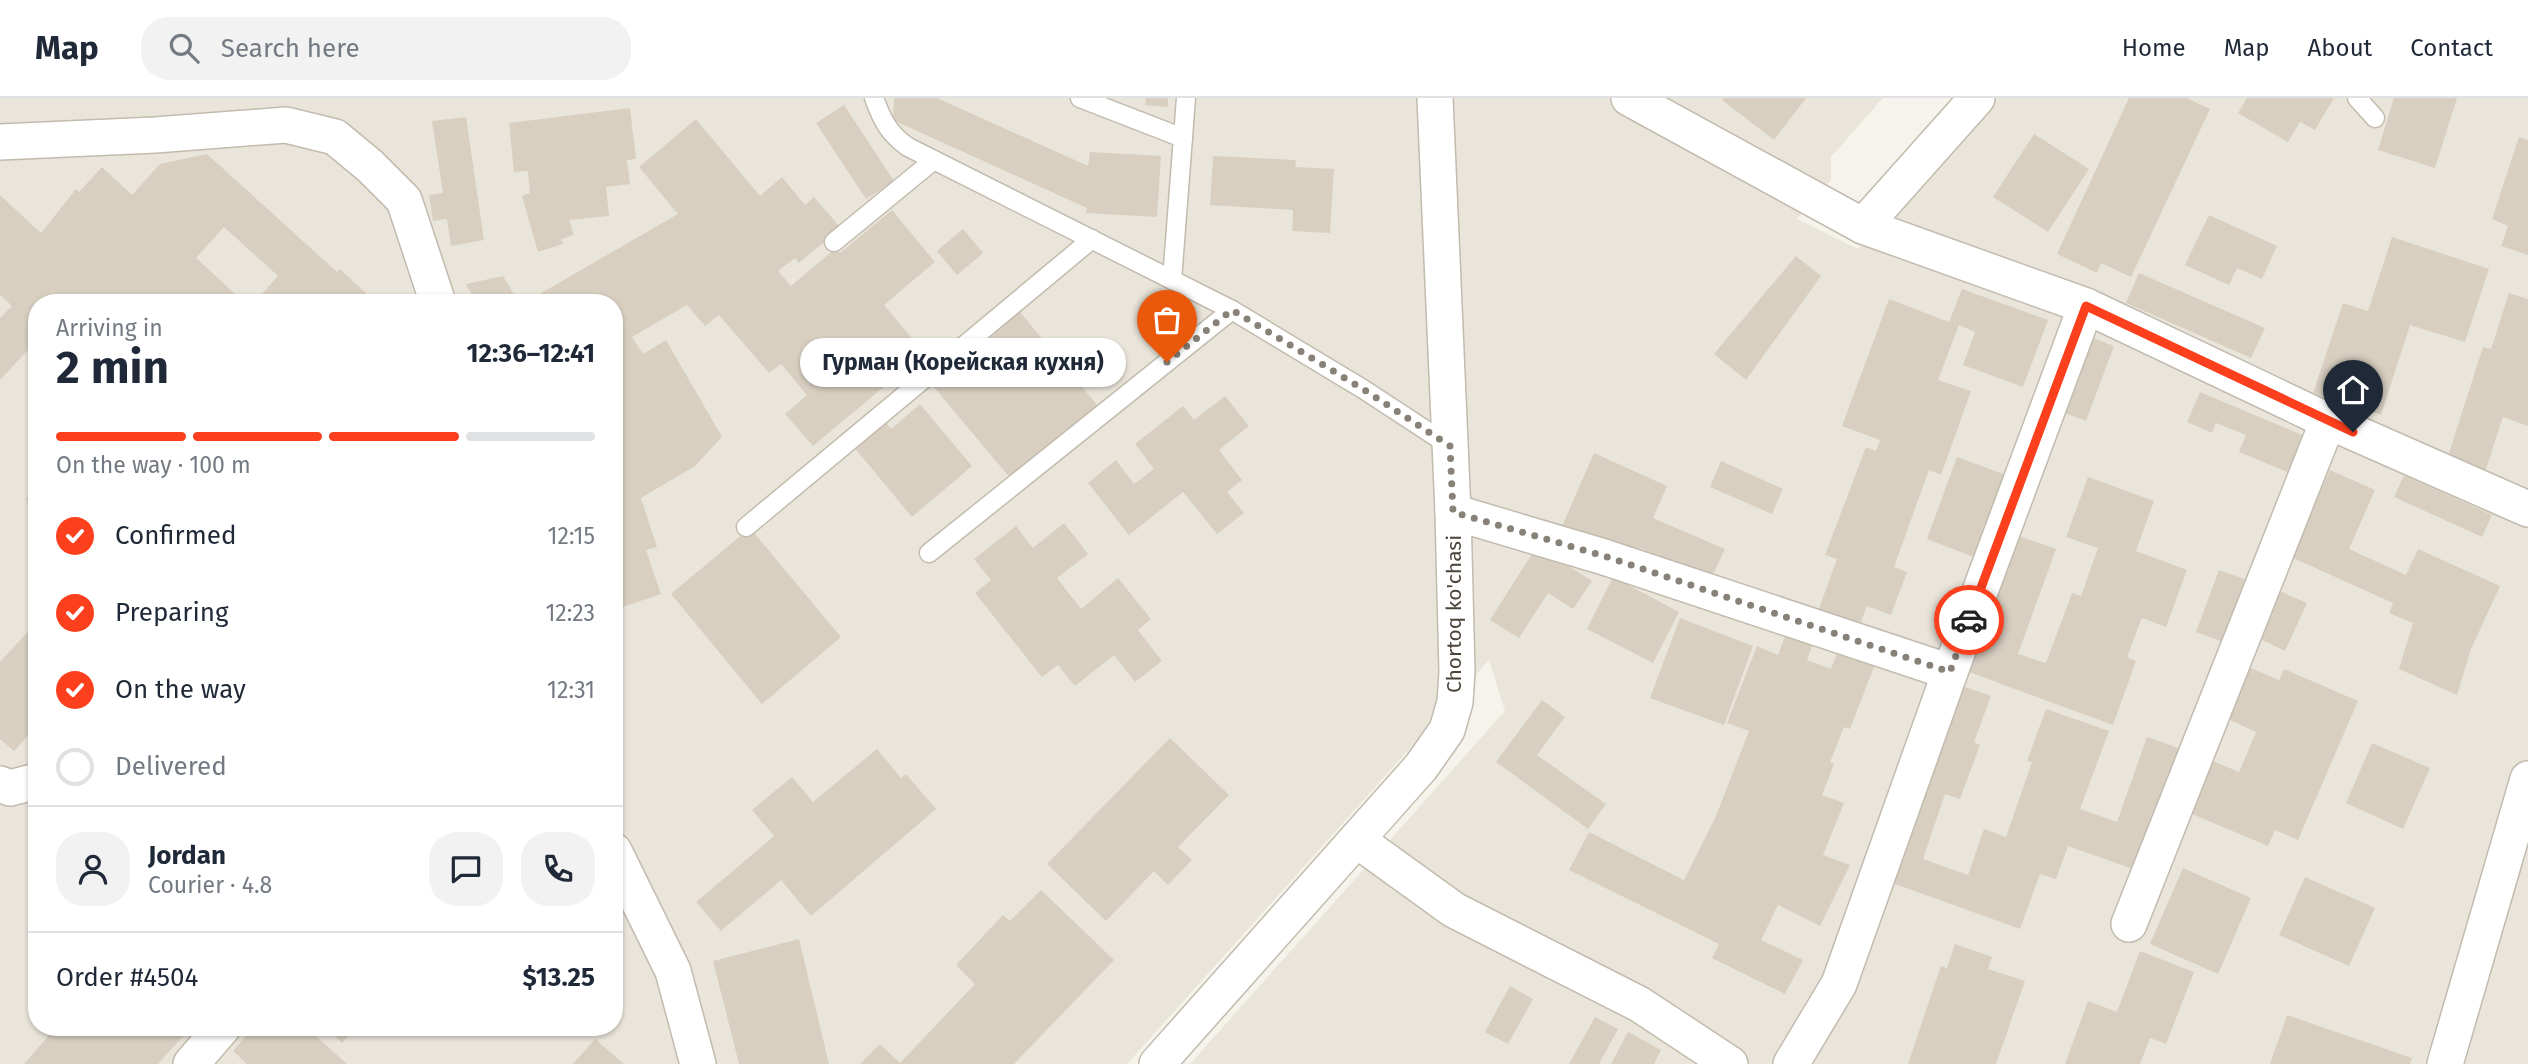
<!DOCTYPE html>
<html lang="en">
<head>
<meta charset="utf-8">
<style>
  :root { --surface:#fff; --page:#f2f2f3; --text:#1f2937; --muted:#747a83; --line:#e0e1e3; --accent:#fc3f1d }
  body { margin:0; font-family:"Fira Sans",sans-serif; background:var(--page); color:var(--text); height:100vh; display:flex; flex-direction:column; font-size:26px; white-space:nowrap }
  * { box-sizing:border-box; margin:0 }
  p { font-size:23px; color:var(--muted) }
  .icon { flex:none; width:38px; height:38px; fill:none; stroke:currentColor; stroke-width:2; stroke-linecap:round; stroke-linejoin:round }
  .map { position:relative; flex:1; overflow:hidden }
  .side { position:absolute; left:28px; top:196px; width:595px; height:742px; display:flex; flex-direction:column; background:var(--surface); border-radius:28px; box-shadow:0 2px 5px #0004 }
  .side>* { flex:none }
  .pin { position:absolute; display:grid; place-items:center; width:60px; height:60px; color:#fff; margin:-72px -30px; border-radius:50% 50% 50% 0; rotate:-45deg; box-shadow:0 0 7px #0007 }
  .pin .icon { rotate:45deg }
  .courier { position:absolute; display:grid; place-items:center; width:70px; height:70px; margin:-35px; border:5px solid #fc3f1d; border-radius:50%; background:#fff; color:#222; box-shadow:0 2px 9px #0007 }
  .bubble { position:absolute; height:49px; border-radius:24px; background:var(--surface); box-shadow:0 2px 5px #0004; font-size:23px; font-weight:700; line-height:49px; text-align:center }
  .summary em { font-style:normal; font-weight:700 }
  .summary div { display:flex; flex-direction:column-reverse }
  .summary { display:flex; align-items:center; justify-content:space-between; height:119px; padding:0 28px }
  h1 { font-size:46px; font-weight:700; line-height:52px }
  .bar { display:grid; grid-template-columns:repeat(4,1fr); gap:10px 7px; align-content:center; height:84px; padding:0 28px }
  .bar i { height:9px; border-radius:5px; background:var(--line) }
  .bar .current { background:var(--accent) }
  .bar p { grid-column:span 4 }
  .line { display:flex; align-items:center; gap:18px; padding:0 28px; border-top:2px solid var(--line) }
  .line div { flex:1 }
  .round { display:grid; place-items:center; flex:none; width:74px; height:74px; border-radius:28px; background:var(--page) }
  ol { padding:0 28px; list-style:none }
  li { display:flex; align-items:center; gap:21px; height:77px }
  li p { margin-inline-start:auto }
  li .icon { padding:7px; border-radius:50%; background:var(--accent); color:#fff; stroke-width:4 }
  li:last-child { color:var(--muted) }
  li i { width:38px; height:38px; border:4px solid var(--line); border-radius:50% }
  header { display:flex; align-items:center; gap:42px; box-sizing:border-box; height:98px; padding:0 35px; background:var(--surface); border-bottom:2px solid var(--line) }
  header strong { font-size:33px }
  nav { display:flex; gap:38px; margin-inline-start:auto; font-size:24px }
  .search { width:490px; height:63px; background:var(--page); display:flex; align-items:center; gap:18px; box-sizing:border-box; padding:0 24px; border-radius:28px; color:var(--muted); font-size:26px }
  .map>svg:first-child { display:block }
  .residential { fill:#eae5da; fill-rule:evenodd }
  .building { fill:#d8cfc1 }
  .lines { fill:none; stroke-linecap:round; stroke-linejoin:round }
  .service-casing { stroke:#c2bbae; stroke-width:21 }
  .minor-casing { stroke:#c2bbae; stroke-width:38 }
  .service { stroke:#fff; stroke-width:18 }
  .minor { stroke:#fff; stroke-width:35 }
  .done { stroke:#878178; stroke-width:7; stroke-dasharray:0 12.6 }
  .route { stroke:#fc3f1d; stroke-width:9 }
  .labels { text-anchor:middle; stroke-width:5; stroke-linejoin:round; paint-order:stroke }
  .street-label { font-size:21px; fill:#4b4439; stroke:#fff }
</style>
</head>
<body>
<header>
<strong>Map</strong>
<div class="search"><svg class="icon" aria-label="search" viewBox="0 0 24 24"><circle cx="10" cy="10" r="6"/><path d="M15 15l6 6"/></svg>Search here</div>
<nav><a>Home</a><a>Map</a><a>About</a><a>Contact</a></nav>
</header>
<div class="map">
<svg width="2528" height="966" viewBox="0 0 2528 966">
  <rect width="100%" height="100%" fill="#f6f3ec"/>
  <path class="residential" d="M 0,0 L 1883,0 L 1831,59 L 1831,82 L 1797,121 L 1858,151 L 1993,0 L 2528,0 L 2528,966 L 1190,966 L 1505,613 L 1489,562 L 1127,966 L 0,966 ZM 37,205 L 614,205 L 614,929 L 37,929 Z"/>
  <g class="building">
    <polygon points="894,0 937,0 1088,68 1090,54 1161,58 1157,119 1086,115 1087,110 893,22"/>
    <polygon points="1146,0 1168,0 1168,9 1145,7"/>
    <polygon points="1724,0 1806,0 1774,42 1722,2"/>
    <polygon points="2129,0 2187,0 2210,11 2131,179 2101,165 2097,175 2057,156"/>
    <polygon points="2247,0 2334,0 2315,32 2300,24 2288,44 2238,15"/>
    <polygon points="2394,0 2457,0 2435,70 2378,52"/>
    <polygon points="844,7 894,83 866,101 816,25"/>
    <polygon points="630,10 636,61 627,62 630,86 606,89 609,118 569,122 574,137 561,141 563,146 538,154 522,98 530,95 528,73 514,74 509,25"/>
    <polygon points="466,19 484,142 451,148 447,121 433,123 429,97 443,95 432,23"/>
    <polygon points="696,21 760,98 782,79 805,107 814,99 841,130 799,165 795,160 778,173 791,188 836,150 840,155 892,112 935,164 884,207 928,259 895,287 891,283 813,348 785,316 807,297 781,266 769,275 719,217 705,228 687,207 632,239 643,256 666,242 722,339 695,368 641,400 657,449 646,452 661,496 614,512 614,205 524,205 678,116 639,69"/>
    <polygon points="2034,36 2089,71 2048,134 1993,99"/>
    <polygon points="2519,39 2528,42 2528,157 2501,148 2508,128 2492,121"/>
    <polygon points="207,56 337,174 340,171 369,198 363,205 254,205 278,178 224,129 196,160 245,205 37,205 37,242 0,282 0,220 12,208 0,197 0,97 41,135 76,91 79,94 102,69 132,97 160,66"/>
    <polygon points="1213,58 1296,62 1295,69 1334,71 1330,135 1292,133 1293,112 1210,107"/>
    <polygon points="2209,117 2277,148 2262,181 2237,170 2229,187 2185,167"/>
    <polygon points="963,131 983,155 957,177 937,153"/>
    <polygon points="2392,139 2489,171 2465,244 2410,227 2381,317 2313,295 2343,205 2368,213"/>
    <polygon points="1796,158 1821,178 1746,282 1714,256"/>
    <polygon points="2139,175 2265,230 2251,260 2126,205"/>
    <polygon points="503,178 519,205 476,205 466,186"/>
    <polygon points="1962,191 2048,222 2023,289 1963,267 1975,234 1959,227 1938,282 1971,293 1941,377 1929,372 1894,469 1907,474 1891,517 1867,508 1858,531 1817,516 1837,461 1825,457 1866,349 1876,353 1880,342 1842,328 1889,201 1949,224"/>
    <polygon points="2509,195 2528,201 2528,328 2503,319 2485,374 2447,361 2483,249 2491,251"/>
    <polygon points="1020,214 1098,308 1011,381 933,288"/>
    <polygon points="2086,237 2114,248 2086,323 2057,312"/>
    <polygon points="2200,294 2307,339 2292,376 2239,354 2246,337 2216,325 2212,335 2187,324"/>
    <polygon points="1225,298 1249,328 1219,352 1242,382 1227,394 1244,415 1217,436 1183,394 1129,437 1088,385 1116,362 1134,386 1154,371 1135,346 1183,308 1194,322"/>
    <polygon points="920,306 972,368 912,419 853,348 884,322 891,331"/>
    <polygon points="1594,355 1667,388 1653,420 1725,451 1711,481 1640,450 1635,460 1562,428"/>
    <polygon points="1957,359 2006,377 1976,460 1927,441"/>
    <polygon points="1721,363 1783,391 1772,416 1710,389"/>
    <polygon points="2330,372 2375,392 2349,451 2406,477 2418,451 2500,488 2471,551 2457,597 2399,571 2413,525 2389,515 2393,505 2291,459"/>
    <polygon points="2404,377 2492,417 2482,439 2394,399"/>
    <polygon points="2088,379 2154,403 2136,453 2187,472 2166,529 2142,520 2127,559 2136,563 2113,627 1969,574 2019,438 2056,451 2018,556 2046,565 2072,495 2081,498 2098,450 2066,439"/>
    <polygon points="37,389 37,411 26,401"/>
    <polygon points="1064,425 1088,456 1057,480 1081,511 1118,480 1151,521 1138,532 1162,563 1135,584 1114,557 1075,588 1058,567 1042,579 975,495 991,482 974,461 1016,428 1033,450"/>
    <polygon points="750,430 841,539 762,606 671,496"/>
    <polygon points="1537,448 1592,483 1573,511 1548,495 1519,540 1490,522"/>
    <polygon points="2219,472 2247,482 2229,546 2196,534"/>
    <polygon points="1613,479 1679,514 1653,565 1587,531"/>
    <polygon points="2277,492 2307,505 2285,553 2260,541 2272,516 2267,514"/>
    <polygon points="1680,520 1753,548 1724,627 1650,600"/>
    <polygon points="37,524 37,628 14,653 0,641 0,564"/>
    <polygon points="1787,533 1814,543 1807,562 1831,571 1840,547 1877,561 1850,631 1844,629 1830,664 1834,666 1822,697 1844,705 1823,757 1850,767 1820,828 1778,807 1761,842 1803,862 1785,896 1712,860 1719,846 1569,772 1589,734 1684,782 1716,718 1749,633 1727,625 1757,548 1778,557"/>
    <polygon points="2241,566 2279,582 2284,571 2358,603 2298,742 2275,732 2268,748 2185,713 2204,659 2239,674 2256,634 2219,617"/>
    <polygon points="1956,586 1991,598 1974,644 1980,647 1960,701 1945,696 1923,761 1968,777 1984,731 2006,739 2032,664 2027,663 2046,611 2109,633 2080,711 2117,724 2147,639 2187,653 2144,775 2068,748 2056,781 2040,776 2020,831 1884,782"/>
    <polygon points="1542,602 1565,619 1537,657 1606,706 1588,731 1496,664"/>
    <polygon points="1170,640 1229,697 1178,749 1192,762 1168,787 1154,773 1106,823 1047,766"/>
    <polygon points="2372,645 2430,670 2403,731 2346,705"/>
    <polygon points="877,651 901,680 906,676 936,711 811,818 781,782 721,833 696,804 774,738 752,712 792,679 813,704"/>
    <polygon points="2183,770 2251,800 2218,876 2150,846"/>
    <polygon points="2305,779 2375,810 2349,868 2279,837"/>
    <polygon points="1041,792 1114,862 1014,966 860,966 880,946 900,965 975,886 956,867 1003,817 1010,823"/>
    <polygon points="799,841 829,966 739,966 713,863"/>
    <polygon points="1955,846 1992,859 1988,871 2025,883 1996,966 1908,966 1941,868 1947,870"/>
    <polygon points="2140,853 2194,874 2166,946 2150,940 2140,966 2065,966 2088,903 2117,914"/>
    <polygon points="1510,888 1533,901 1508,946 1485,934"/>
    <polygon points="2287,917 2412,960 2410,966 2270,966"/>
    <polygon points="1595,919 1618,931 1599,966 1569,966"/>
    <polygon points="56,929 191,929 158,966 24,966"/>
    <polygon points="254,929 306,929 347,966 247,966 233,953"/>
    <polygon points="325,929 356,929 342,945"/>
    <polygon points="1628,934 1661,952 1654,966 1611,966"/>
    <polygon points="595,941 624,966 573,966"/>
  </g>
  <g class="lines">
    <defs>
      <g id="service">
        <path d="M 874,0 C 882,22 889,36 908,49 L 1232,212 L 1363,291 L 1450,348"/>
        <polyline points="1080,0 1183,40"/>
        <polyline points="2357,0 2375,20"/>
        <polyline points="834,144 934,62"/>
        <polyline points="1172,182 1186,0"/>
        <polyline points="746,429 1092,141"/>
        <polyline points="929,455 1232,212"/>
      </g>
      <g id="minor">
        <polyline points="1629,0 1863,128 2086,208 2328,323 2528,411"/>
        <polyline points="0,44 155,37 286,27 335,39 370,68 404,102 438,205"/>
        <polyline points="1863,128 1977,0"/>
        <polyline points="1453,414 1604,459 1950,574"/>
        <polyline points="0,686 10,690 37,683"/>
        <polyline points="1357,742 1454,812 1639,906 1730,966"/>
        <polyline points="614,753 673,873 698,966"/>
        <polyline points="2129,826 2328,323"/>
        <polyline points="191,966 223,929"/>
        <polyline points="1157,966 1421,669 1447,632 1455,604 1457,574 1453,414 1435,0"/>
        <polyline points="1791,966 1839,886 1950,574 2086,208"/>
        <polyline points="2445,966 2528,681"/>
      </g>
    </defs>
    <use href="#service" class="service-casing"/>
    <use href="#minor" class="minor-casing"/>
    <use href="#service" class="service"/>
    <use href="#minor" class="minor"/>
  </g>
  <g class="lines">
    <polyline class="done" points="1167,264 1232,212 1363,291 1450,348 1453,414 1604,458 1950,574 1969,522"/>
    <polyline class="route" points="1969,522 2086,208 2353,334"/>
  </g>
  <g class="labels">
    <g class="street-label">
      <text transform="translate(1454 516) rotate(-90)" y="7">Chortoq ko'chasi</text>
    </g>
  </g>
</svg>
<div class="pin" style="left:1167px;top:264px;background:#ea580c"><svg class="icon" aria-label="bag" viewBox="0 0 24 24"><path d="M5 8h14l-1 12H6zM9 8a3 3 0 0 1 6 0"/></svg></div>
<div class="pin" style="left:2353px;top:334px;background:#1f2937"><svg class="icon" aria-label="home" viewBox="0 0 24 24"><path d="M3 11l9-7 9 7M6 9v11h12V9"/></svg></div>
<div class="courier" style="left:1969px;top:522px"><svg class="icon" aria-label="car" viewBox="0 0 24 24"><path d="M5 17H2v-5l4-1 3-4h7l3 4 3 1v5h-3M9 17h6M6 11h13"/><circle cx="7" cy="17" r="2"/><circle cx="17" cy="17" r="2"/></svg></div>
<div class="bubble" style="left:800px;top:240px;width:326px">Гурман (Корейская кухня)</div>
<section class="side">
<div class="summary"><div><h1>2 min</h1><p>Arriving in</p></div><em>12:36–12:41</em></div>
<div class="bar"><i class="current"></i><i class="current"></i><i class="current"></i><i></i><p>On the way · 100 m</p></div>
<ol>
<li><svg class="icon" aria-label="check" viewBox="0 0 24 24"><path d="M5 12l5 5 9-10"/></svg>Confirmed<p>12:15</p></li>
<li><svg class="icon" aria-label="check" viewBox="0 0 24 24"><path d="M5 12l5 5 9-10"/></svg>Preparing<p>12:23</p></li>
<li><svg class="icon" aria-label="check" viewBox="0 0 24 24"><path d="M5 12l5 5 9-10"/></svg>On the way<p>12:31</p></li>
<li><i></i>Delivered</li>
</ol>
<div class="line" style="height:126px"><a class="round"><svg class="icon" aria-label="person" viewBox="0 0 24 24"><circle cx="12" cy="8" r="4"/><path d="M4 21q1-7 8-7t8 7"/></svg></a><div><b>Jordan</b><p>Courier · 4.8</p></div><a class="round"><svg class="icon" aria-label="chat" viewBox="0 0 24 24"><path d="M4 5h16v11H9l-5 4z"/></svg></a><a class="round"><svg class="icon" aria-label="phone" viewBox="0 0 24 24"><path d="M5 4h4l2 5-3 2q2 4 5 5l2-3 5 2v4C11 20 4 13 5 4z"/></svg></a></div>
<div class="line" style="height:91px"><div>Order #4504</div><b>$13.25</b></div>
</section>
</div>
</body>
</html>
